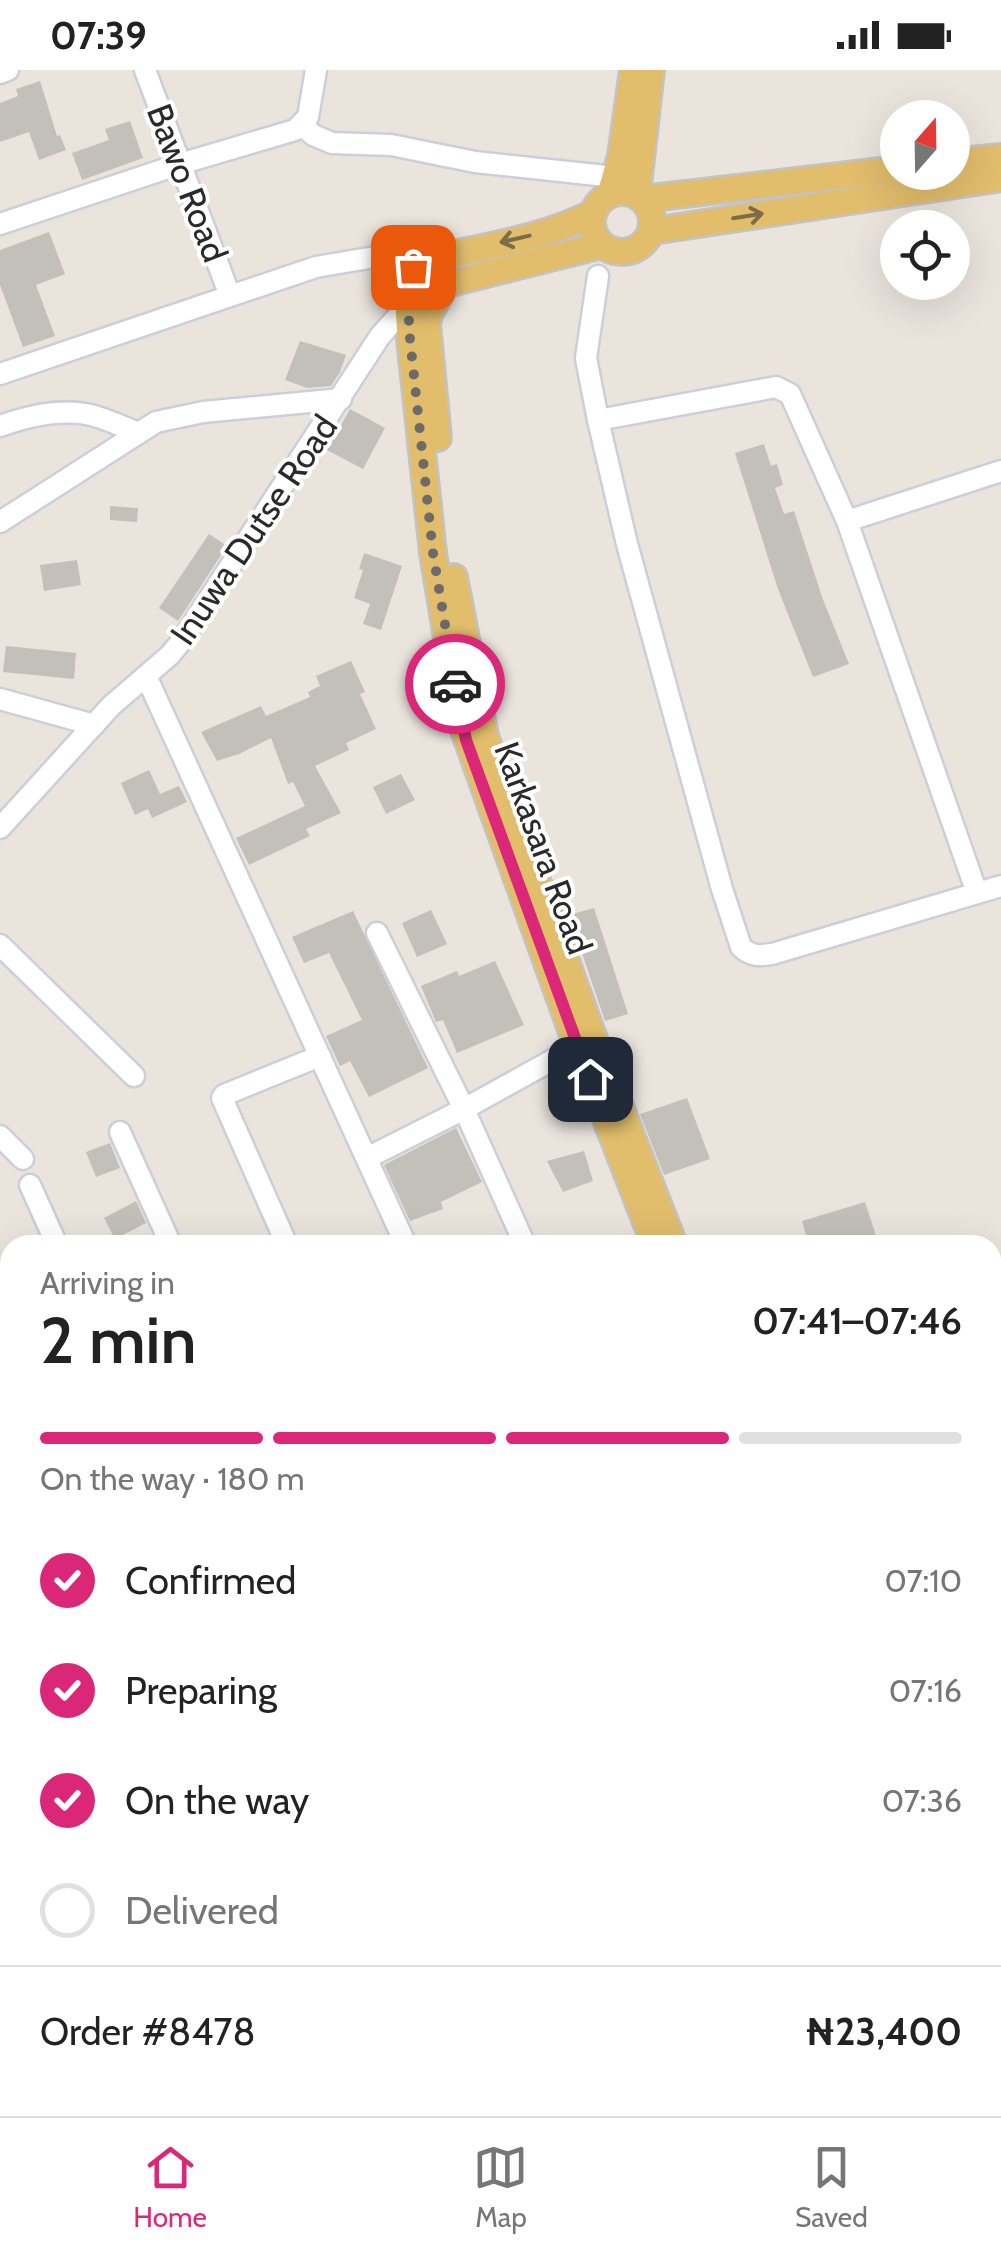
<!DOCTYPE html>
<html lang="en">
<head>
<meta charset="utf-8">
<style>
  :root { --surface:#fff; --page:#f2f2f2; --text:#222; --muted:#767676; --line:#e0e0e0; --accent:#db2777 }
  body { margin:0; font-family:Cabin,sans-serif; background:var(--page); color:var(--text); height:100vh; display:flex; flex-direction:column; font-size:38px; white-space:nowrap }
  * { box-sizing:border-box; margin:0 }
  p { font-size:32px; color:var(--muted) }
  .icon { flex:none; width:55px; height:55px; fill:none; stroke:currentColor; stroke-width:2; stroke-linecap:round; stroke-linejoin:round }
  .map { position:relative; flex:1; overflow:hidden }
  .side { position:absolute; left:0px; top:1165px; width:1002px; height:882px; display:flex; flex-direction:column; background:var(--surface); border-radius:30px 30px 0 0; box-shadow:0 10px 40px #0002 }
  .side>* { flex:none }
  .needle { width:65px; rotate:20deg }
  .buttons { position:absolute; left:880px; top:30px; display:grid; gap:20px }
  .buttons a { display:grid; place-items:center; width:90px; height:90px; border-radius:50%; background:var(--surface); box-shadow:0 10px 40px #0002; font-size:50px }
  .pin { position:absolute; display:grid; place-items:center; width:85px; height:85px; color:#fff; margin:-42px; border-radius:20px; box-shadow:0 5px 15px #0006 }
  .courier { position:absolute; display:grid; place-items:center; width:100px; height:100px; margin:-50px; border:8px solid #db2777; border-radius:50%; background:#fff; color:#222; box-shadow:0 2px 12px #0007 }
  .summary em { font-style:normal; font-weight:600 }
  .summary div { display:flex; flex-direction:column-reverse }
  .summary { display:flex; align-items:center; justify-content:space-between; height:170px; padding:0 40px }
  h1 { font-size:65px; font-weight:600; line-height:75px }
  .bar { display:grid; grid-template-columns:repeat(4,1fr); gap:15px 10px; align-content:center; height:120px; padding:0 40px }
  .bar i { height:12px; border-radius:8px; background:var(--line) }
  .bar .selected { background:var(--accent) }
  .bar p { grid-column:span 4 }
  .line { display:flex; align-items:center; gap:25px; padding:0 40px; border-top:2px solid var(--line) }
  .line div { flex:1 }
  ol { padding:0 40px; list-style:none }
  li { display:flex; align-items:center; gap:30px; height:110px }
  li p { margin-inline-start:auto }
  li .icon { padding:10px; border-radius:50%; background:var(--accent); color:#fff; stroke-width:4 }
  li:last-child { color:var(--muted) }
  li i { width:55px; height:55px; border:5px solid var(--line); border-radius:50% }
  .status { display:flex; justify-content:space-between; align-items:center; height:70px; padding:0 50px; background:var(--surface); direction:ltr }
  .status svg { height:28px; fill:currentColor }
  .tabs { display:flex; justify-content:space-around; align-items:center; height:140px; border-top:2px solid var(--line); background:var(--surface); font-size:28px; color:var(--muted) }
  .tabs a { display:grid; justify-items:center; gap:5px }
  .tabs .selected { color:var(--accent) }
  .map>svg:first-child { display:block }
  .building { fill:#c3bfb9 }
  .lines { fill:none; stroke-linecap:round; stroke-linejoin:round }
  .minor-casing { stroke:#cccfda; stroke-width:25 }
  .major-casing { stroke:#c3c3c3; stroke-width:30 }
  .minor { stroke:#fff; stroke-width:20 }
  .major { stroke:#e1bd6c; stroke-width:25 }
  .oneway { stroke:#7c6c48 }
  .done { stroke:#6d6b69; stroke-width:10; stroke-dasharray:0 18 }
  .route { stroke:#db2777; stroke-width:12 }
  .labels { text-anchor:middle; stroke-width:8; stroke-linejoin:round; paint-order:stroke }
  .street-label { font-size:35px; fill:#2a2a2a; stroke:#fff }
</style>
</head>
<body>
<div class="status"><b>07:39</b><svg viewBox="0 0 49 12"><path d="M0 12V9h3v3zM5 12V6h3v6zM10 12V3h3v9zM15 12V0h3v12zM26 1h20v11H26zM47 4h2v5h-2z"/></svg></div>
<div class="map">
<svg width="1001" height="2046" viewBox="0 0 1001 2046">
  <rect width="100%" height="100%" fill="#eae4dd"/>
  <g class="building">
    <polygon points="40,11 57,66 60,65 66,80 39,90 29,62 0,72 0,33 18,26 16,19"/>
    <polygon points="130,51 143,88 82,110 72,83 109,70 105,59"/>
    <polygon points="49,162 65,204 36,215 55,266 23,277 0,215 0,180"/>
    <polygon points="300,271 346,285 340,302 331,316 307,318 285,310"/>
    <polygon points="350,339 385,358 363,399 327,380"/>
    <polygon points="764,374 771,396 777,394 783,415 775,418 784,444 794,441 822,527 849,594 813,607 778,519 735,383"/>
    <polygon points="110,436 138,438 137,452 110,450"/>
    <polygon points="209,464 227,476 178,551 159,538"/>
    <polygon points="364,483 402,496 381,560 363,554 370,534 354,528 363,500 359,499"/>
    <polygon points="77,490 81,515 44,521 40,495"/>
    <polygon points="6,576 76,583 74,609 3,602"/>
    <polygon points="351,591 365,622 360,624 376,659 346,673 349,680 315,696 341,743 306,759 310,766 249,795 236,768 305,736 293,712 288,714 271,668 239,684 217,691 201,662 261,636 266,646 310,627 308,622 320,616 316,606"/>
    <polygon points="149,700 160,724 179,716 187,732 152,748 148,739 135,745 121,713"/>
    <polygon points="401,704 415,730 386,744 373,717"/>
    <polygon points="594,838 628,944 605,951 569,845"/>
    <polygon points="431,840 447,874 417,887 402,853"/>
    <polygon points="353,841 428,998 369,1027 350,991 340,996 326,966 362,950 329,883 304,893 292,867"/>
    <polygon points="495,891 524,955 457,983 443,950 436,952 421,916 457,901 459,906"/>
    <polygon points="687,1028 710,1089 664,1105 640,1044"/>
    <polygon points="456,1058 482,1112 441,1132 443,1139 410,1151 384,1095"/>
    <polygon points="110,1073 120,1098 96,1107 86,1082"/>
    <polygon points="584,1081 593,1111 563,1122 547,1091"/>
    <polygon points="136,1131 146,1153 115,1169 104,1148"/>
    <polygon points="865,1132 879,1175 846,1175 845,1172 835,1175 809,1175 802,1151"/>
  </g>
  <g class="lines">
    <defs>
      <g id="minor">
        <polyline points="145,0 230,226"/>
        <polyline points="0,3 8,0"/>
        <polyline points="302,55 313,65 332,73 391,75 475,92 615,107"/>
        <polyline points="0,154 180,94 295,60 308,47 316,0"/>
        <path d="M 598,206 L 586,288 L 598,350 L 627,474 L 722,819 L 741,877 C 750,886 759,886 772,884 L 1001,816"/>
        <polyline points="0,304 316,197 381,186 417,192"/>
        <polyline points="598,350 776,317 790,324 847,451 977,823"/>
        <path d="M 0,356 C 28,346 57,339 86,344 C 104,347 122,357 139,363"/>
        <polyline points="847,451 1001,401"/>
        <polyline points="0,452 156,352 203,342 341,329"/>
        <polyline points="146,606 406,1175"/>
        <polyline points="0,629 94,655"/>
        <polyline points="0,758 111,636 170,585 183,569 380,266 408,235"/>
        <polyline points="377,863 464,1039 525,1175"/>
        <polyline points="0,875 134,1006"/>
        <polyline points="120,1062 171,1175"/>
        <polyline points="0,1066 23,1089"/>
        <polyline points="367,1088 464,1039 587,971"/>
        <polyline points="30,1115 57,1175"/>
        <polyline points="287,1175 222,1028 224,1025 320,986"/>
        <polyline points="0,1320 10,1341"/>
        <polyline points="0,1407 10,1403"/>
        <polyline points="0,1525 10,1520"/>
        <polyline points="0,1645 10,1641"/>
        <path d="M 0,1720 C 19,1767 6,1832 3,1881"/>
        <polyline points="0,2011 8,1973 10,1951"/>
        <polyline points="208,2038 212,2046"/>
        <polyline points="331,2038 335,2046"/>
        <polyline points="795,2038 799,2046"/>
        <polyline points="918,2038 922,2046"/>
        <polyline points="413,2046 431,2038"/>
        <polyline points="667,2046 685,2038"/>
      </g>
      <g id="major">
        <polyline points="952,92 1001,87"/>
        <circle cx="622" cy="152" r="30"/>
        <polyline points="610,124 621,86 633,0"/>
        <polyline points="637,124 651,0"/>
        <polyline points="643,129 898,99"/>
        <polyline points="652,161 1001,108"/>
        <path d="M 435,188 C 488,176 544,168 593,143"/>
        <polyline points="411,210 408,235 410,269 433,483 461,652 569,954 655,1175"/>
        <polyline points="447,214 602,175"/>
        <polyline points="438,368 427,254 429,244 442,221"/>
        <polyline points="454,507 485,666 598,980 674,1175"/>
        <polyline points="992,1890 1001,1909"/>
        <polyline points="992,1932 1001,1951"/>
      </g>
    </defs>
    <use href="#minor" class="minor-casing"/>
    <use href="#major" class="major-casing"/>
    <use href="#minor" class="minor"/>
    <use href="#major" class="major"/>
  </g>
  <defs><path id="oneway-shaft" d="M-6 0H5M1.5-3L5.5 0L1.5 3" fill="none" stroke-width="1.6" stroke-linecap="round" stroke-linejoin="round" transform="scale(2.5)"/></defs>
  <g class="oneway">
    <use href="#oneway-shaft" transform="translate(748 146) rotate(-9)"/>
    <use href="#oneway-shaft" transform="translate(515 169) rotate(167)"/>
  </g>
  <g class="lines">
    <polyline class="done" points="413,197 408,235 410,269 433,483 455,614"/>
    <polyline class="route" points="455,614 466,670 590,1009"/>
  </g>
  <g class="labels">
    <g class="street-label">
      <text transform="translate(187 113) rotate(69)" y="12">Bawo Road</text>
      <text transform="translate(254 460) rotate(-56)" y="12">Inuwa Dutse Road</text>
      <text transform="translate(543 778) rotate(70)" y="12">Karkasara Road</text>
    </g>
  </g>
</svg>
<div class="buttons">
<a><svg class="needle" viewBox="-14 -14 28 28"><path d="M0-13l5 13h-10z" fill="#e53935"/><path d="M0 13l5-13h-10z" fill="#767676"/></svg></a>
<a><svg class="icon" aria-label="locate" viewBox="0 0 24 24"><circle cx="12" cy="12" r="6"/><path d="M12 2v4M12 18v4M2 12h4M18 12h4"/></svg></a>
</div>
<div class="pin" style="left:413px;top:197px;background:#ea580c"><svg class="icon" aria-label="bag" viewBox="0 0 24 24"><path d="M5 8h14l-1 12H6zM9 8a3 3 0 0 1 6 0"/></svg></div>
<div class="pin" style="left:590px;top:1009px;background:#1f2937"><svg class="icon" aria-label="home" viewBox="0 0 24 24"><path d="M3 11l9-7 9 7M6 9v11h12V9"/></svg></div>
<div class="courier" style="left:455px;top:614px"><svg class="icon" aria-label="car" viewBox="0 0 24 24"><path d="M5 17H2v-5l4-1 3-4h7l3 4 3 1v5h-3M9 17h6M6 11h13"/><circle cx="7" cy="17" r="2"/><circle cx="17" cy="17" r="2"/></svg></div>
<section class="side">
<div class="summary"><div><h1>2 min</h1><p>Arriving in</p></div><em>07:41–07:46</em></div>
<div class="bar"><i class="selected"></i><i class="selected"></i><i class="selected"></i><i></i><p>On the way · 180 m</p></div>
<ol>
<li><svg class="icon" aria-label="check" viewBox="0 0 24 24"><path d="M5 12l5 5 9-10"/></svg>Confirmed<p>07:10</p></li>
<li><svg class="icon" aria-label="check" viewBox="0 0 24 24"><path d="M5 12l5 5 9-10"/></svg>Preparing<p>07:16</p></li>
<li><svg class="icon" aria-label="check" viewBox="0 0 24 24"><path d="M5 12l5 5 9-10"/></svg>On the way<p>07:36</p></li>
<li><i></i>Delivered</li>
</ol>
<div class="line" style="height:130px"><div>Order #8478</div><b>₦23,400</b></div>
</section>
</div>
<nav class="tabs">
<a class="selected"><svg class="icon" aria-label="home" viewBox="0 0 24 24"><path d="M3 11l9-7 9 7M6 9v11h12V9"/></svg>Home</a>
<a><svg class="icon" aria-label="map" viewBox="0 0 24 24"><path d="M3 6l6-2 6 2 6-2v14l-6 2-6-2-6 2zM9 4v14M15 6v14"/></svg>Map</a>
<a><svg class="icon" aria-label="saved" viewBox="0 0 24 24"><path d="M7 4h10v16l-5-4-5 4z"/></svg>Saved</a>
</nav>
</body>
</html>
